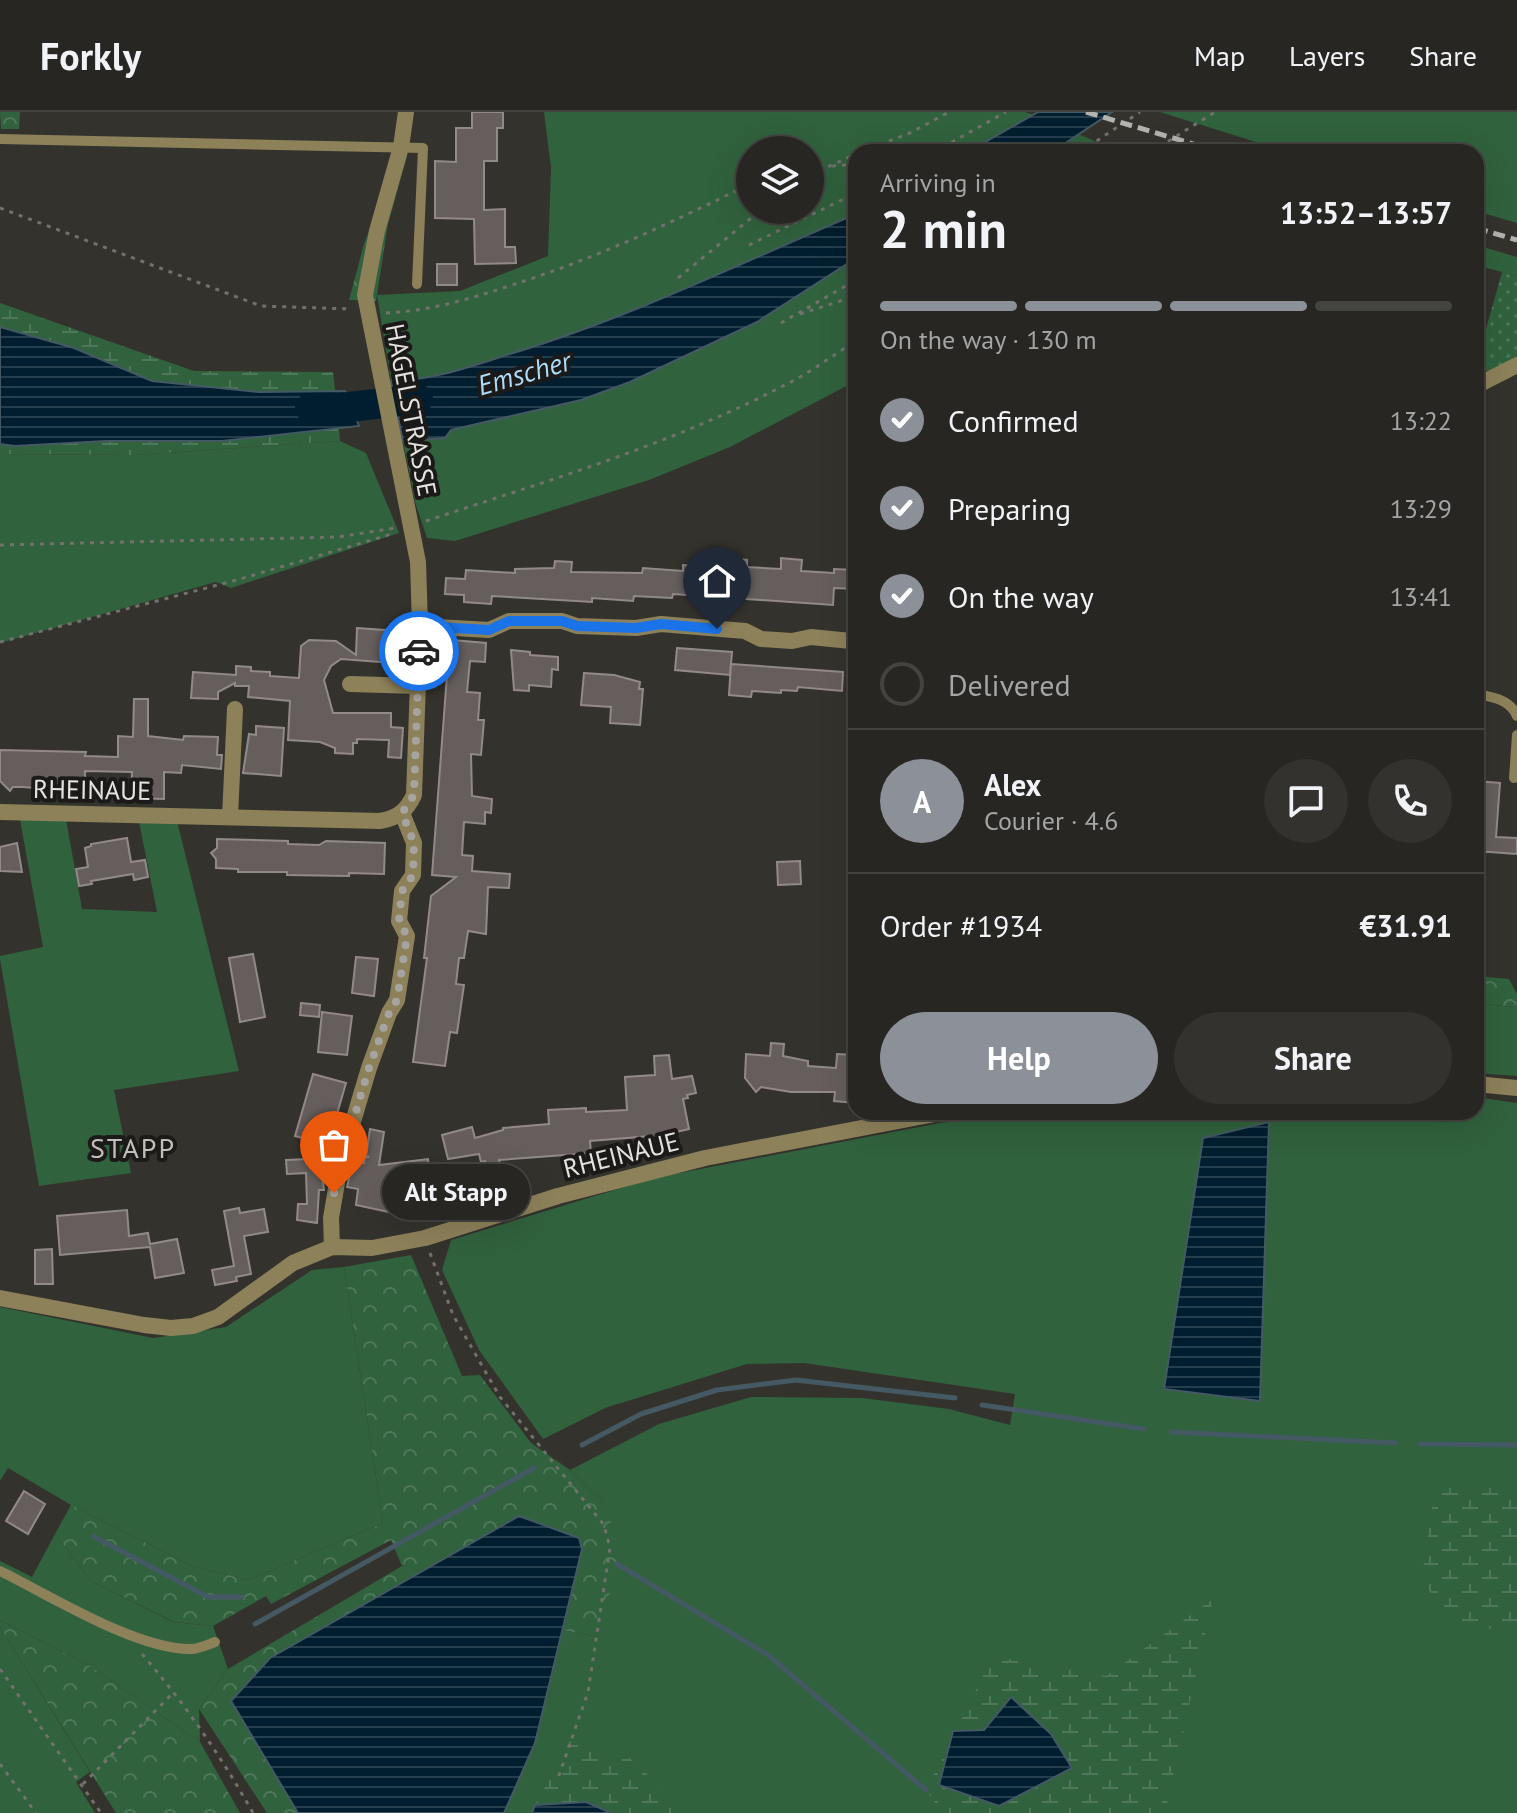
<!DOCTYPE html>
<html lang="en">
<head>
<meta charset="utf-8">
<style>
  :root { --surface:#272622; --page:#33322f; --text:#f1f3f6; --muted:#a4a5a5; --line:#434340; --accent:#8c9099 }
  body { margin:0; font-family:"PT Sans",sans-serif; background:var(--page); color:var(--text); height:100vh; display:flex; flex-direction:column; font-size:30px; white-space:nowrap }
  * { box-sizing:border-box; margin:0 }
  p { font-size:26px; color:var(--muted) }
  .icon { flex:none; width:44px; height:44px; fill:none; stroke:currentColor; stroke-width:2; stroke-linecap:round; stroke-linejoin:round }
  .map { position:relative; flex:1; overflow:hidden }
  .side { position:absolute; left:848px; top:32px; width:636px; height:976px; display:flex; flex-direction:column; background:var(--surface); border-radius:24px; box-shadow:0 8px 32px #0002,0 0 0 2px var(--line) }
  .side>* { flex:none }
  .tools { position:absolute; left:736px; top:24px; display:grid; gap:16px }
  .tools a { display:grid; place-items:center; width:88px; height:88px; border-radius:50%; background:var(--surface); box-shadow:0 8px 32px #0002,0 0 0 2px var(--line); font-size:40px }
  .pin { position:absolute; display:grid; place-items:center; width:68px; height:68px; color:#fff; margin:-82px -34px; border-radius:50% 50% 50% 0; rotate:-45deg; box-shadow:0 0 8px #0007 }
  .pin .icon { rotate:45deg }
  .courier { position:absolute; display:grid; place-items:center; width:80px; height:80px; margin:-40px; border:6px solid #1a73e8; border-radius:50%; background:#fff; color:#222; box-shadow:0 2px 10px #0007 }
  .bubble { position:absolute; height:56px; border-radius:28px; background:var(--surface); box-shadow:0 8px 32px #0002,0 0 0 2px var(--line); font-size:26px; font-weight:700; line-height:56px; text-align:center }
  .headline em { font-style:normal; font-weight:700 }
  .headline div { display:flex; flex-direction:column-reverse }
  .headline { display:flex; align-items:center; justify-content:space-between; height:136px; padding:0 32px }
  h1 { font-size:52px; font-weight:700; line-height:60px }
  .bar { display:grid; grid-template-columns:repeat(4,1fr); gap:12px 8px; align-content:center; height:96px; padding:0 32px }
  .bar i { height:10px; border-radius:6px; background:var(--line) }
  .bar .current { background:var(--accent) }
  .bar p { grid-column:span 4 }
  .line { display:flex; align-items:center; gap:20px; padding:0 32px; border-top:2px solid var(--line) }
  .line div { flex:1 }
  .round { display:grid; place-items:center; flex:none; width:84px; height:84px; border-radius:42px; background:var(--page) }
  ol { padding:0 32px; list-style:none }
  li { display:flex; align-items:center; gap:24px; height:88px }
  li p { margin-inline-start:auto }
  li .icon { padding:8px; border-radius:50%; background:var(--accent); color:#fff; stroke-width:4 }
  li:last-child { color:var(--muted) }
  li i { width:44px; height:44px; border:4px solid var(--line); border-radius:50% }
  .primary-button { display:flex; gap:16px; margin-top:auto; padding:16px 32px }
  .primary-button a { flex:1; height:92px; border-radius:48px; background:var(--accent); color:#fff; font-size:32px; font-weight:700; line-height:92px; text-align:center }
  .primary-button a+a { background:var(--page); color:var(--text) }
  header { display:flex; align-items:center; gap:48px; box-sizing:border-box; height:112px; padding:0 40px; background:var(--surface); border-bottom:2px solid var(--line) }
  header strong { font-size:38px }
  nav { display:flex; gap:44px; margin-inline-start:auto; font-size:28px }
  .map>svg:first-child { display:block }
  .grass { fill:#30623d; fill-rule:evenodd }
  .forest { fill:url(#forest-crowns) }
  .wetland { fill:url(#wetland-marsh) }
  .garden { fill:url(#garden-dots) }
  .water { fill:url(#water-rules); stroke:#445964; stroke-width:2 }
  .lines { fill:none; stroke-linecap:round; stroke-linejoin:round }
  .stream { stroke:#445964; stroke-width:5 }
  .river { stroke:#001e2f; stroke-width:30 }
  .building { fill:#655e5d; stroke:#928a89; stroke-width:2 }
  .path { stroke:#72716c; stroke-width:3; stroke-dasharray:4 6; stroke-linecap:butt }
  .service { stroke:#8d815a; stroke-width:10 }
  .minor { stroke:#8d815a; stroke-width:16 }
  .rail { stroke:#b4b3af; stroke-width:5; stroke-dasharray:12 6; stroke-linecap:butt }
  .done { stroke:#a6a4a0; stroke-width:8; stroke-dasharray:0 14.4 }
  .route { stroke:#1a73e8; stroke-width:10 }
  .labels { text-anchor:middle; stroke-width:8; stroke-linejoin:round; paint-order:stroke }
  .street-label { font-size:26px; fill:#e3e2de; stroke:#1b1a18 }
  .water-label { font-size:28px; font-style:italic; fill:#acdaf7; stroke:#1b1a18 }
  .neighbourhood-label { font-size:28px; letter-spacing:2px; fill:#c2bfb9; stroke:#1b1a18 }
</style>
</head>
<body>
<header>
<strong>Forkly</strong>
<nav><a>Map</a><a>Layers</a><a>Share</a></nav>
</header>
<div class="map">
<svg width="1517" height="1701" viewBox="0 0 1517 1701">
  <defs>
    <pattern id="forest-crowns" width="20" height="18" patternUnits="userSpaceOnUse" patternTransform="scale(2)"><rect width="20" height="18" fill="#30623d"/><path d="M2 6a3 3 0 1 1 6 0M12 15a3 3 0 1 1 6 0" fill="none" stroke="#4e7859"/></pattern>
    <pattern id="wetland-marsh" width="20" height="14" patternUnits="userSpaceOnUse" patternTransform="scale(2)"><rect width="20" height="14" fill="#30623d"/><path d="M1 5h8M5 5V1M11 12h8M15 12V8" fill="none" stroke="#4e7859"/></pattern>
    <pattern id="garden-dots" width="8" height="8" patternUnits="userSpaceOnUse" patternTransform="scale(2)"><rect width="8" height="8" fill="#30623d"/><path d="M2 2h.1M6 6h.1" fill="none" stroke="#4e7859" stroke-width="1.8" stroke-linecap="round"/></pattern>
    <pattern id="water-rules" width="6" height="5" patternUnits="userSpaceOnUse" patternTransform="scale(2)"><rect width="6" height="5" fill="#001e2f"/><path d="M0 2.5h6" fill="none" stroke="#253e4d"/></pattern>
  </defs>
  <rect width="100%" height="100%" fill="#34322d"/>
  <g class="grass">
    <path d="M 544,0 L 1025,0 L 1034,3 L 968,40 L 856,40 L 856,102 C 741,151 629,206 510,242 C 472,254 431,269 391,269 L 377,183 L 460,179 L 548,144 L 551,56 ZM 750,38 L 810,38 L 810,98 L 750,98 Z"/>
    <polygon points="1160,0 1517,0 1517,111 1476,99 1476,40 1288,40"/>
    <polygon points="1078,22 1120,40 1052,40"/>
    <polygon points="1476,133 1517,145 1517,164 1476,153"/>
    <polygon points="856,146 856,269 730,335 649,368 455,429 427,426 415,390 403,329 445,326 451,318 580,288 630,270 757,210"/>
    <polygon points="340,329 366,341 399,421 231,476 216,470 0,531 0,342 134,343"/>
    <polygon points="19,702 65,702 82,797 157,800 138,705 176,705 239,959 114,978 131,1061 39,1074 0,847 0,844 43,835"/>
    <polygon points="1476,891 1513,895 1517,892 1517,964 1476,961"/>
    <polygon points="1476,985 1517,991 1517,1701 611,1701 586,1690 536,1693 532,1701 504,1701 535,1631 561,1518 599,1525 604,1391 570,1358 659,1312 751,1285 862,1286 949,1297 1010,1313 1015,1282 804,1251 747,1252 605,1296 543,1327 479,1238 442,1158 451,1128 654,1066 940,1011 1033,1000 1476,1000"/>
    <polygon points="344,1155 383,1411 249,1468 192,1454 71,1393 8,1356 0,1369 0,1195 153,1226 226,1215 312,1158"/>
    <polygon points="55,1422 91,1469 173,1510 213,1514 228,1557 199,1597 200,1630 90,1554 0,1508 0,1449 32,1465"/>
    <polygon points="0,1515 90,1660 76,1670 95,1701 0,1701"/>
  </g>
  <g class="forest">
    <polygon points="0,0 20,0 19,17 1,17"/>
    <polygon points="398,43 407,44 388,112 376,189 349,188 364,132"/>
    <polygon points="1476,864 1509,867 1517,882 1517,892 1514,895 1476,891"/>
    <polygon points="411,1143 462,1264 480,1263 531,1331 570,1358 604,1391 621,1438 599,1525 561,1518 582,1437 519,1404 409,1467 232,1589 298,1701 267,1701 199,1597 228,1557 402,1454 391,1428 271,1492 266,1484 213,1514 174,1510 91,1469 55,1422 71,1393 192,1454 249,1468 383,1411 344,1155"/>
    <polygon points="0,1508 90,1554 200,1630 240,1701 116,1701 0,1515"/>
  </g>
  <g class="wetland">
    <polygon points="0,191 194,259 333,260 335,278 345,279 359,314 339,317 340,329 134,343 0,342"/>
    <polygon points="1435,1376 1517,1376 1517,1520 1463,1513 1421,1471"/>
    <polygon points="1213,1487 1165,1701 942,1701 926,1678 993,1544 1106,1564"/>
    <polygon points="570,1629 623,1640 689,1701 611,1701 586,1690 535,1693"/>
  </g>
  <polygon class="garden" points="1502,160 1517,164 1517,249 1489,261 1477,249"/>
  <g class="water">
    <polygon points="1038,0 1112,0 1052,40 968,40"/>
    <path d="M 856,102 L 856,146 L 757,210 L 630,270 L 581,288 L 451,318 L 445,326 L 403,329 L 391,269 C 431,269 472,254 510,242 C 629,206 741,151 856,102 Z"/>
    <polygon points="0,215 74,236 152,269 259,280 345,279 359,314 222,329 106,329 15,334 0,332"/>
    <polygon points="1269,1010 1260,1289 1164,1277 1203,1026"/>
    <polygon points="519,1404 579,1426 582,1437 535,1631 504,1701 298,1701 231,1589 270,1546"/>
    <polygon points="1011,1585 1051,1622 1072,1656 999,1694 939,1673 953,1619 984,1618"/>
    <polygon points="586,1690 611,1701 532,1701 535,1693"/>
  </g>
  <g class="lines">
    <g class="stream">
      <polyline points="982,1293 1144,1317"/>
      <polyline points="1171,1320 1396,1331"/>
      <polyline points="1420,1332 1517,1333"/>
      <polyline points="582,1333 641,1302 717,1278 796,1268 955,1286"/>
      <polyline points="93,1424 208,1485 242,1485"/>
      <polyline points="617,1452 768,1543 926,1678"/>
      <polyline points="255,1512 534,1356"/>
    </g>
    <polyline class="river" points="310,296 341,296 418,287"/>
  </g>
  <g class="building">
    <polygon points="472,0 503,0 503,16 497,16 497,49 484,49 484,98 505,97 505,135 515,135 516,151 475,152 474,107 435,106 435,49 456,50 456,16 472,16"/>
    <rect x="437" y="152" width="20" height="21"/>
    <polygon points="730,446 747,448 747,455 781,457 781,446 802,448 801,459 834,461 834,457 856,458 856,477 834,476 833,493 673,482 672,486 634,484 633,489 592,486 592,490 492,484 491,492 464,490 464,483 445,482 446,466 465,467 466,458 515,461 515,457 554,456 555,449 572,450 571,460 642,461 643,456 683,459 683,453 729,456"/>
    <polygon points="357,516 398,519 393,551 341,547 331,554 324,568 333,601 391,601 391,615 403,616 401,646 388,645 389,628 357,627 357,631 353,631 353,642 335,641 335,636 320,630 288,628 290,589 248,585 249,574 235,574 235,571 218,580 218,587 191,586 193,560 236,563 236,554 251,555 251,559 270,560 270,564 299,566 301,534 309,528 336,529 356,543"/>
    <polygon points="452,528 486,531 485,550 470,549 467,580 480,581 478,608 484,608 481,643 471,642 472,684 492,687 491,701 485,700 485,712 464,710 462,743 473,744 472,759 510,762 509,776 488,775 486,822 468,819 464,846 459,846 456,872 464,873 457,921 450,920 445,954 413,950 427,846 424,846 431,784 456,765 432,763 447,563 449,563"/>
    <polygon points="677,536 732,540 730,563 675,558"/>
    <polygon points="511,538 530,540 530,543 558,545 558,558 552,557 551,575 529,573 529,579 514,578"/>
    <polygon points="731,552 843,560 842,579 798,575 797,579 781,578 781,581 752,579 751,585 729,583"/>
    <polygon points="584,561 614,563 640,570 639,577 643,577 640,613 610,611 611,595 581,593"/>
    <polygon points="134,587 148,587 148,624 183,628 184,624 218,625 217,643 222,643 221,657 182,653 181,661 164,660 164,687 131,686 132,660 85,659 85,674 78,680 75,677 60,676 54,676 50,680 44,673 38,679 34,676 23,675 13,675 10,679 0,669 0,638 86,640 85,644 118,645 118,624 133,625"/>
    <polygon points="256,614 284,616 281,664 243,661 249,622 256,623"/>
    <polygon points="1476,669 1500,671 1496,725 1517,726 1517,742 1476,739"/>
    <polygon points="127,726 131,750 145,748 148,765 134,768 133,762 91,769 92,772 79,774 76,757 88,755 85,736 91,734 91,732"/>
    <polygon points="217,727 288,729 288,732 319,733 326,729 385,731 384,762 349,761 349,764 287,763 287,760 238,760 238,757 216,756 216,747 211,741 217,736"/>
    <polygon points="17,731 22,760 0,759 0,735"/>
    <polygon points="800,749 801,772 778,773 777,750"/>
    <polygon points="253,842 265,905 240,910 229,846"/>
    <polygon points="356,845 378,847 374,884 352,881"/>
    <polygon points="301,891 320,893 319,905 300,903"/>
    <polygon points="322,900 352,904 347,943 318,940"/>
    <polygon points="771,931 784,932 783,944 808,949 808,954 836,956 837,942 856,943 856,991 834,989 835,980 791,980 761,975 756,980 745,966 746,942 770,944"/>
    <polygon points="669,943 672,967 692,964 696,981 687,983 688,986 683,987 689,1017 664,1023 590,1029 591,1041 499,1048 507,1076 493,1080 485,1049 481,1050 479,1042 448,1047 442,1023 472,1015 475,1026 503,1018 503,1016 549,1012 548,998 586,996 586,1000 627,998 625,965 655,963 654,944"/>
    <polygon points="313,962 346,971 328,1033 295,1024"/>
    <polygon points="370,1017 384,1020 379,1053 428,1047 431,1082 397,1087 398,1102 356,1093 358,1077 347,1075 353,1049 364,1051 365,1045 369,1045 366,1044"/>
    <polygon points="331,1046 326,1070 323,1070 324,1078 319,1078 317,1111 297,1108 298,1092 307,1092 306,1061 287,1062 286,1048"/>
    <polygon points="239,1096 240,1101 264,1097 268,1120 244,1124 251,1162 236,1165 237,1169 215,1173 212,1158 234,1154 224,1099"/>
    <polygon points="127,1098 129,1124 148,1121 150,1132 177,1127 184,1161 155,1166 150,1135 60,1143 57,1104"/>
    <polygon points="52,1137 53,1172 35,1172 35,1138"/>
    <polygon points="24,1379 45,1392 28,1422 6,1409"/>
  </g>
  <g class="lines">
    <g class="path">
      <polyline points="861,40 910,21 949,0"/>
      <polyline points="934,40 1006,0"/>
      <polyline points="1080,40 1140,0"/>
      <polyline points="1151,40 1215,0"/>
      <polyline points="832,54 856,52"/>
      <polyline points="810,55 824,54"/>
      <polyline points="810,63 856,42"/>
      <polyline points="0,96 261,194 350,197"/>
      <polyline points="749,133 856,81"/>
      <polyline points="678,166 761,98"/>
      <path d="M 386,201 C 429,199 470,187 512,173 C 594,147 673,110 750,72"/>
      <polyline points="800,202 856,184"/>
      <polyline points="781,211 856,168"/>
      <path d="M 426,409 C 553,367 682,329 800,265 C 819,254 837,241 856,229"/>
      <polyline points="0,433 338,425 395,416"/>
      <polyline points="0,530 237,468 395,421"/>
      <polyline points="430,1141 453,1203 500,1285 604,1413 610,1436 588,1580 557,1669"/>
      <path d="M 142,1542 C 185,1592 221,1644 253,1701"/>
      <polyline points="0,1557 101,1701"/>
      <polyline points="0,1652 36,1701"/>
      <polyline points="83,1672 173,1581"/>
    </g>
    <g class="service">
      <polyline points="0,27 423,36 417,172"/>
      <path d="M 1476,582 C 1492,585 1510,587 1517,604"/>
      <polyline points="1514,666 1517,623"/>
      <path d="M 0,1459 C 49,1483 137,1538 191,1537 C 199,1537 207,1533 215,1530"/>
    </g>
    <g class="minor">
      <polyline points="1476,274 1517,253"/>
      <polyline points="420,514 489,518 509,509 562,509 577,514 636,516 661,512 745,519 761,527 792,529 811,525 851,529 856,533"/>
      <polyline points="350,572 418,574"/>
      <path d="M 0,700 L 380,709 C 397,706 406,700 414,683 L 420,514 L 418,450 L 365,183 L 377,119 L 401,35 L 406,0"/>
      <polyline points="230,705 235,597"/>
      <polyline points="1476,972 1517,976"/>
      <polyline points="332,1135 331,1106 340,1053 369,956 389,901 397,888 407,824 399,809 402,779 413,763 414,731 402,701"/>
      <polyline points="0,1186 144,1213 171,1216 193,1214 218,1205 293,1151 332,1135 372,1136 425,1126 558,1084 705,1046 945,1000"/>
    </g>
    <g class="rail">
      <polyline points="1086,0 1220,40"/>
      <polyline points="1476,116 1517,128"/>
    </g>
  </g>
  <g class="lines">
    <polyline class="done" points="334,1081 340,1053 369,956 389,901 397,888 407,824 399,809 402,779 413,763 414,731 402,701 414,683 419,539"/>
    <polyline class="route" points="419,539 420,514 489,518 509,509 562,509 577,514 636,516 661,512 717,517"/>
  </g>
  <g class="labels">
    <g class="street-label">
      <text transform="translate(411 298) rotate(79)" y="9">HAGELSTRASSE</text>
      <text transform="translate(92 678) rotate(1)" y="9">RHEINAUE</text>
      <text transform="translate(621 1043) rotate(-14)" y="9">RHEINAUE</text>
    </g>
    <g class="water-label">
      <text transform="translate(524 261) rotate(-16)" y="10">Emscher</text>
    </g>
    <g class="neighbourhood-label">
      <text x="133" y="1046">STAPP</text>
    </g>
  </g>
</svg>
<div class="tools">
<a><svg class="icon" aria-label="layers" viewBox="0 0 24 24"><path d="M12 4l9 5-9 5-9-5zM3 14l9 5 9-5"/></svg></a>
</div>
<div class="pin" style="left:334px;top:1081px;background:#ea580c"><svg class="icon" aria-label="bag" viewBox="0 0 24 24"><path d="M5 8h14l-1 12H6zM9 8a3 3 0 0 1 6 0"/></svg></div>
<div class="pin" style="left:717px;top:517px;background:#1f2937"><svg class="icon" aria-label="home" viewBox="0 0 24 24"><path d="M3 11l9-7 9 7M6 9v11h12V9"/></svg></div>
<div class="courier" style="left:419px;top:539px"><svg class="icon" aria-label="car" viewBox="0 0 24 24"><path d="M5 17H2v-5l4-1 3-4h7l3 4 3 1v5h-3M9 17h6M6 11h13"/><circle cx="7" cy="17" r="2"/><circle cx="17" cy="17" r="2"/></svg></div>
<div class="bubble" style="left:382px;top:1052px;width:148px">Alt Stapp</div>
<section class="side">
<div class="headline"><div><h1>2 min</h1><p>Arriving in</p></div><em>13:52–13:57</em></div>
<div class="bar"><i class="current"></i><i class="current"></i><i class="current"></i><i></i><p>On the way · 130 m</p></div>
<ol>
<li><svg class="icon" aria-label="check" viewBox="0 0 24 24"><path d="M5 12l5 5 9-10"/></svg>Confirmed<p>13:22</p></li>
<li><svg class="icon" aria-label="check" viewBox="0 0 24 24"><path d="M5 12l5 5 9-10"/></svg>Preparing<p>13:29</p></li>
<li><svg class="icon" aria-label="check" viewBox="0 0 24 24"><path d="M5 12l5 5 9-10"/></svg>On the way<p>13:41</p></li>
<li><i></i>Delivered</li>
</ol>
<div class="line" style="height:144px"><b class="round" style="background:var(--accent);color:#fff">A</b><div><b>Alex</b><p>Courier · 4.6</p></div><a class="round"><svg class="icon" aria-label="chat" viewBox="0 0 24 24"><path d="M4 5h16v11H9l-5 4z"/></svg></a><a class="round"><svg class="icon" aria-label="phone" viewBox="0 0 24 24"><path d="M5 4h4l2 5-3 2q2 4 5 5l2-3 5 2v4C11 20 4 13 5 4z"/></svg></a></div>
<div class="line" style="height:104px"><div>Order #1934</div><b>€31.91</b></div>
<div class="primary-button"><a>Help</a><a>Share</a></div>
</section>
</div>
</body>
</html>
